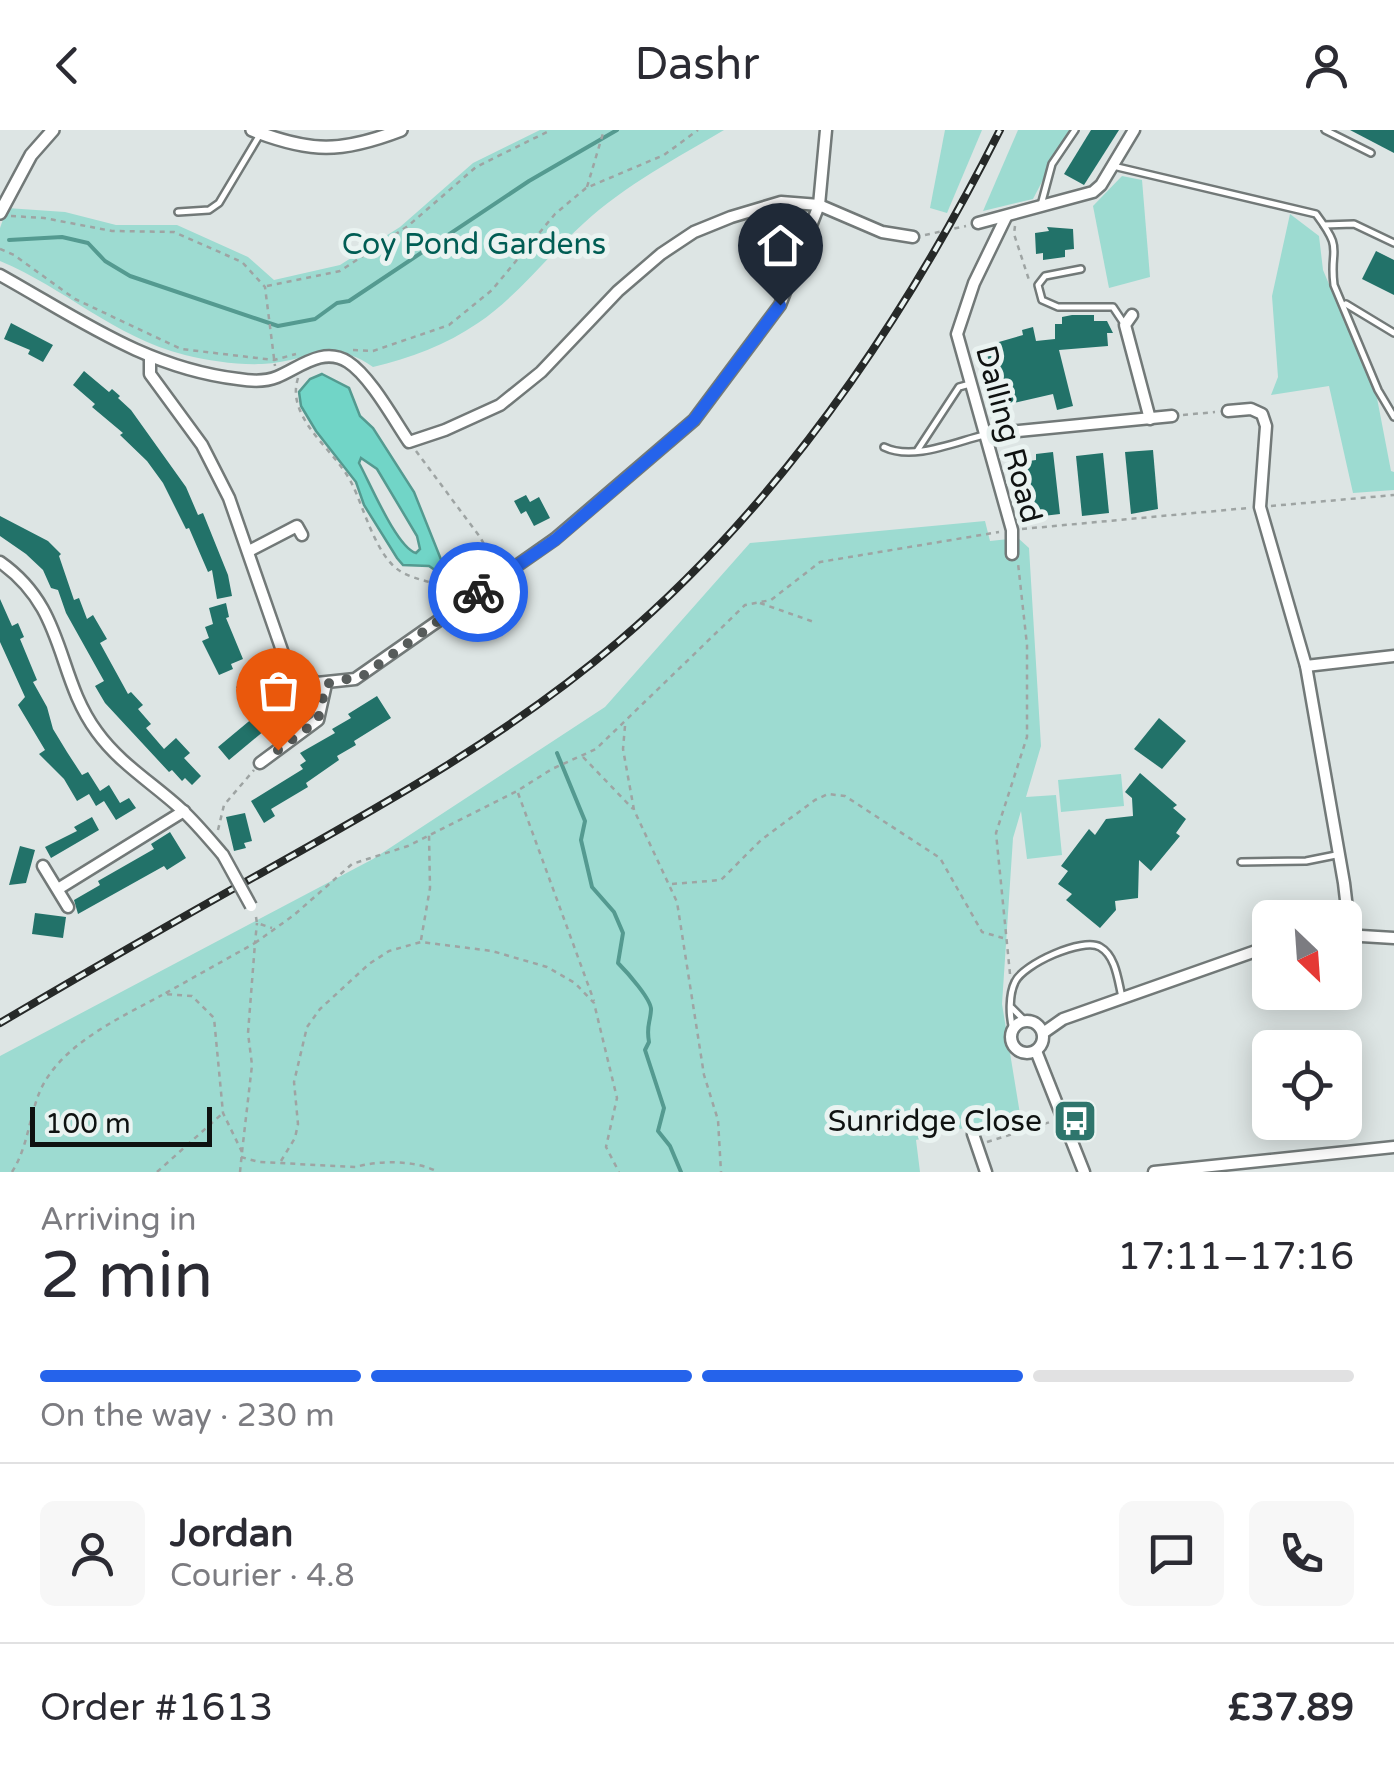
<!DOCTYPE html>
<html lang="en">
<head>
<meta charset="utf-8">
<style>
  :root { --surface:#fff; --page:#f7f7f7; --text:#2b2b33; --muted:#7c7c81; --line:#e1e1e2; --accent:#2563eb }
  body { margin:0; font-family:"Varela Round",sans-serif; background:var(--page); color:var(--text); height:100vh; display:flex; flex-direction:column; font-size:38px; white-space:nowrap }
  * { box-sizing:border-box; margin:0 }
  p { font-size:32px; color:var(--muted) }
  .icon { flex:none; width:55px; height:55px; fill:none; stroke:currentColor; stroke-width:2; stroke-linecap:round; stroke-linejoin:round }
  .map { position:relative; height:1042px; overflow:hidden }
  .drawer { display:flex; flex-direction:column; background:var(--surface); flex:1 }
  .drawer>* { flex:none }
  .needle { width:65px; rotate:155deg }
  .buttons { position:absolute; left:1252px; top:770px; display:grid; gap:20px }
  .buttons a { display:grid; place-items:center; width:110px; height:110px; border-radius:15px; background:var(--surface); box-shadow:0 5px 25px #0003; font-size:50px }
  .scale { position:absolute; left:30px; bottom:25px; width:182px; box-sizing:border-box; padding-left:10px; border:5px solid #0f1211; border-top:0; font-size:28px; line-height:35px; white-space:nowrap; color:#0f1211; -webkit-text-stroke:8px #eaf3f1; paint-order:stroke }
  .pin { position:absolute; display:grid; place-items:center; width:85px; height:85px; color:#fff; margin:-102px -42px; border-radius:50% 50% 50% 0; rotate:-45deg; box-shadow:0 0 10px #0007 }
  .pin .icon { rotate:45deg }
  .courier { position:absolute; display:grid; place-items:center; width:100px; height:100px; margin:-50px; border:8px solid #2563eb; border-radius:50%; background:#fff; color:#222; box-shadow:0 2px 12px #0007 }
  .head em { font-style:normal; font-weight:600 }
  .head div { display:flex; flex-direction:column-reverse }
  .head { display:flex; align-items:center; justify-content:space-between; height:170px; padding:0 40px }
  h1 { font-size:65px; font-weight:600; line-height:75px }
  .bar { display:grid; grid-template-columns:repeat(4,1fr); gap:15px 10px; align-content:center; height:120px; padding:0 40px }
  .bar i { height:12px; border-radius:8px; background:var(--line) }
  .bar .current { background:var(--accent) }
  .bar p { grid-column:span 4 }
  .line { display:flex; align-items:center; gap:25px; padding:0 40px; border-top:2px solid var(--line) }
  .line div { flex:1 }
  .round { display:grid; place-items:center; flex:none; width:105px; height:105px; border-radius:15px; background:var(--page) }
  header { display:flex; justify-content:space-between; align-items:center; height:130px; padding:0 40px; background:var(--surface); font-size:45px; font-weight:600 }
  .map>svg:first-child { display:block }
  .green { fill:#9ddbd1 }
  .water { fill:#71d5c7; stroke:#549a90; stroke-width:2.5; fill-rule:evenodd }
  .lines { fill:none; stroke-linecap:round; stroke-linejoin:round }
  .stream { stroke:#549a90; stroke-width:4 }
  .building { fill:#227269 }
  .service-casing { stroke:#727978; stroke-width:10 }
  .minor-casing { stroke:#727978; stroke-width:15 }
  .tertiary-casing { stroke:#727978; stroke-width:16 }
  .path { stroke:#9ea4a3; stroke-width:2.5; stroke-dasharray:5 5; stroke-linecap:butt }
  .service { stroke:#fff; stroke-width:5 }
  .minor { stroke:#fff; stroke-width:10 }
  .tertiary { stroke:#fff; stroke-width:11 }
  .rail-casing { stroke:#262928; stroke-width:8 }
  .rail { stroke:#eaf3f1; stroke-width:4; stroke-dasharray:11; stroke-linecap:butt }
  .minor-bridge-casing { stroke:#727978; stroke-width:15; stroke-linecap:butt }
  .minor-bridge { stroke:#fff; stroke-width:10 }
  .done { stroke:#575c5b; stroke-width:10; stroke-dasharray:0 18 }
  .route { stroke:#2563eb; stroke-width:12 }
  .labels { text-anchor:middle; stroke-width:10; stroke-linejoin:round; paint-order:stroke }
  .park-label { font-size:30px; fill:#005d54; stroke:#eaf3f1 }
  .street-label { font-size:30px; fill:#0f1211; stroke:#eaf3f1 }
  .poi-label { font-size:30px; fill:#0f1211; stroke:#eaf3f1; text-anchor:end }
</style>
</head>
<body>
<header><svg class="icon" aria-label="back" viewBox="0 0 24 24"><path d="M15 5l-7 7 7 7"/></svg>Dashr<svg class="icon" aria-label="person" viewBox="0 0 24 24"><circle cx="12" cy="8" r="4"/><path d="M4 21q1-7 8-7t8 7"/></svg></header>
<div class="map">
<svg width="1394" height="1042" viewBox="0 0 1394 1042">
  <rect width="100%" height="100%" fill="#dde5e4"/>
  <g class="green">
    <path d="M 540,0 L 724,0 C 677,28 625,55 584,93 C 548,125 518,166 478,193 C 446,215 410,228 373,237 C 331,207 305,233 262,234 C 237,235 210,231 185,225 C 114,207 65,158 0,131 L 0,98 L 7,78 L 65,82 L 116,95 L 177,95 L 248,127 L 274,150 L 340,135 L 400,97 L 473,33 Z"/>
    <polygon points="945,0 982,0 947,83 930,78"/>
    <polygon points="1018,0 1069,0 1033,69 983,81"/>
    <polygon points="1122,46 1142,50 1150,147 1109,158 1093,76"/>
    <polygon points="1290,84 1319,106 1323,140 1377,268 1391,341 1394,342 1394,360 1353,363 1329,256 1271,265 1278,247 1272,166"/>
    <polygon points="985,391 990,411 1018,408 1029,418 1041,616 1026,667 1056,665 1062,725 1027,729 1021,681 1013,708 1002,874 1020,984 916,1010 920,1042 0,1042 0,926 373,729 605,577 750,413"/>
    <polygon points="1121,644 1124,676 1061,682 1058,650"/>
  </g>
  <path class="water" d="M 322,244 L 349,258 L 360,286 L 373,298 L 414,362 L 442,432 L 435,440 L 429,436 L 403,435 L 397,428 L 364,375 L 356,352 L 316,301 L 301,276 L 299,262 L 310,249 ZM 361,328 L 377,339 L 417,406 L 420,419 L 416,423 C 397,418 370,353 359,333 Z"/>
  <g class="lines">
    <g class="stream">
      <polyline points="9,110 62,107 88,113 105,131 130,146 278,196 315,189 337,173 349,171 529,51 617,0"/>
      <path d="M 557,623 L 585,691 L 581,710 L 592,757 L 614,782 L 623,803 L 618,833 C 627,842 652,870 651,880 C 650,894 646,896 649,912 L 645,920 L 664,978 L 658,1001 L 670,1016 L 681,1042"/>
    </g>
  </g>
  <g class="building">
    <polygon points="1091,0 1119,0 1084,55 1064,44"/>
    <polygon points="1350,0 1394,0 1394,23"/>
    <polygon points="1047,97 1073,99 1074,119 1065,120 1065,127 1043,130 1043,123 1036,124 1035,103 1049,101"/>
    <polygon points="1376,121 1394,130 1394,165 1362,149"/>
    <polygon points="1072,185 1094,185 1094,191 1107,191 1113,203 1107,203 1108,216 1059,220 1073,276 1057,280 1053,264 1000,276 985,216 1023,205 1022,200 1033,197 1036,211 1055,209 1055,194 1062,194 1062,187"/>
    <polygon points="11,193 53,215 43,232 28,224 30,220 4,209"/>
    <polygon points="84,241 109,262 112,259 120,266 118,268 131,280 186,357 198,385 203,383 228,445 232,466 217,469 212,440 208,442 189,398 186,399 163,353 147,331 120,305 123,303 92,277 95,274 73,255"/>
    <polygon points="1153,320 1158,379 1131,384 1125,322"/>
    <polygon points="1053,322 1060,384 1026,388 1021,332 1036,330 1036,324"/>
    <polygon points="1103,323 1109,383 1082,386 1076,326"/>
    <polygon points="526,365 530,372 539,367 550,388 534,396 526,381 521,384 514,371"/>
    <polygon points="0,386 48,411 61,424 59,426 74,470 79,468 87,489 93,485 107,509 100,513 128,564 131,562 143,575 138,579 151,594 146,598 164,619 176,608 190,623 184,628 201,646 192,655 185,648 182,651 172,640 169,642 105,573 95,556 104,551 66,483 58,460 51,458 43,440 26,424 0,406"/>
    <polygon points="0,469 12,496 18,493 24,507 20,509 37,550 33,552 47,577 53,599 67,622 82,645 88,642 100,661 109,655 120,673 129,668 136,678 116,690 104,671 96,676 89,664 77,671 64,649 39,624 45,620 18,575 25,567 0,512"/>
    <polygon points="226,473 229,487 226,488 243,529 231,534 233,539 219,545 202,511 209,508 205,497 213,494 209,478"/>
    <polygon points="250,547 269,573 278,567 288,581 229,630 218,617 254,587 249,580 252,578 236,557"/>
    <polygon points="377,566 391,588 354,611 356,615 337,626 339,630 306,653 308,657 271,679 275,686 264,693 251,671 303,639 300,635 306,631 300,623 335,603 332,599 351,588 348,584"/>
    <polygon points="1159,588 1186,611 1162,639 1134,619"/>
    <polygon points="1140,643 1177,675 1173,678 1186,689 1176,703 1180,706 1151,741 1139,730 1138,768 1115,771 1116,780 1100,798 1066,770 1072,764 1058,754 1068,741 1061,736 1089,699 1095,705 1106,689 1133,686 1132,668 1125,662"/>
    <polygon points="245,683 252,711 244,713 246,718 234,721 226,687"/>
    <polygon points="92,687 99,700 51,728 45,717 77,701 74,697"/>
    <polygon points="170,702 186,728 167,740 164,736 78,784 74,770 100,755 98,751 154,719 151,714"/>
    <polygon points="20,716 35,720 26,753 9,755"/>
    <polygon points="35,783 66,787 63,808 32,804"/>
  </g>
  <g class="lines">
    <defs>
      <g id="service">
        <polyline points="1325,0 1371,23"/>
        <path d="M 1113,36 L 1316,84 C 1345,123 1329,116 1334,155 L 1378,260 L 1394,287"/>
        <polyline points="1041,75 1052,34 1075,0"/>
        <polyline points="178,82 209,80 219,73 259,6"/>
        <polyline points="1324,95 1354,94 1394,113"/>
        <polyline points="1081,139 1045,146 1038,155 1042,170 1058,177 1113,177 1125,195"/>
        <polyline points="1346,174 1394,203"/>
        <path d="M 884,317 C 913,331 955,312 984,305"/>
        <polyline points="917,321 959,257 970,254"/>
        <polyline points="1241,732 1306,731 1336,725"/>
        <polyline points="1012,878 1025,891"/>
        <path d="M 1013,899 C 1009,886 1009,864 1015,852 C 1023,834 1083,807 1100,817 C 1116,826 1118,851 1122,867"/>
      </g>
      <g id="minor">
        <polyline points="1006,87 974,153 957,204 1012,400 1012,424"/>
        <polyline points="978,93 1093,62 1101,55 1134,0"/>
        <path d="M 0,145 C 79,189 146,238 238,249 C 250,251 265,252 277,247 C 299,238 323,216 348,232 C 370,246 394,290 409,312 L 445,300 L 500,275 L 541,242 L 618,161 L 661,124 L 694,102 L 731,87 L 781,72 L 819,75 L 882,102 L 913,107"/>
        <polyline points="1132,185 1125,195 1150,289"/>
        <polyline points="150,227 150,244 202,315 229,368 286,532 317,553 355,549 555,409 694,290 780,175 819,75 826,0"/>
        <polyline points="1228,281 1251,279 1262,284 1266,296 1260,377 1306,536 1344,753 1350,804"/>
        <polyline points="987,304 1172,286"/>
        <polyline points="249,421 297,396 302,405"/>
        <path d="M 0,432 C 67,479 55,545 97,602 C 120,634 154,654 182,680 C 197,694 210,710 223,725"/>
        <polyline points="1306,536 1394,526"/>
        <polyline points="260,633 318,590 326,554"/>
        <polyline points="43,736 68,777"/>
        <polyline points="58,759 184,681"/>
        <polyline points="1345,805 1394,808"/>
        <circle cx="1027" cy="907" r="16"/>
        <polyline points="1043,903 1063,889 1270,816"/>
        <polyline points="1036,921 1084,1042"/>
        <polyline points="973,1004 986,1042"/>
        <polyline points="1154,1042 1394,1017"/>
      </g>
      <g id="tertiary">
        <path d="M 252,0 C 311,23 341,23 401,0"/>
        <polyline points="0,83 31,25 53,0"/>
      </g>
    </defs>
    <use href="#service" class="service-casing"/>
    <use href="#minor" class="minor-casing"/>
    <use href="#tertiary" class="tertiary-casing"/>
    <g class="path">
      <polyline points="587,57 604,0"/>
      <polyline points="11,86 44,88 112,101 174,102 242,132 265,157 275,236"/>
      <polyline points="1015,96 1014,104 1029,150"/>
      <polyline points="925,105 966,96"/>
      <polyline points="0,119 14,125 75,169 181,219 274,230 296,224"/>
      <polyline points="267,156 340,141 408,96 476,37 551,0"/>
      <polyline points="353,220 373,221 449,195 492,160 555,84 586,58 664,25 698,0"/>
      <path d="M 298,248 C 295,258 295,267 299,278 C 310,307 339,327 352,354 C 364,378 376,426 400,441 C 416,451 442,454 460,460"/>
      <polyline points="1183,285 1215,282"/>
      <polyline points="416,321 480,407 497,437"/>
      <polyline points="1271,376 1394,365"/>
      <polyline points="1022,399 1248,378"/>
      <polyline points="760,473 814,492"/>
      <polyline points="286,545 306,587"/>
      <polyline points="625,596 623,619 634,680 677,772 704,945 718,990 721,1042"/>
      <polyline points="583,627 633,679"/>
      <polyline points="518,663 594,871"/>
      <polyline points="218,700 224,675 254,640"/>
      <polyline points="672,754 721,750 761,710 815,670 828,664 845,666 940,728 982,802 1003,808"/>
      <polyline points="256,787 257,793 272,798"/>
      <polyline points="421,810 430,758 429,705"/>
      <polyline points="1010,844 996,703 1027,607 1027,515 1018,433"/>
      <polyline points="987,1012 1050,992"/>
      <polyline points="242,1022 252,935 248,903 255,813 294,785 352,734 408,716 517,661 552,639 596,619 745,475 771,470 820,432 999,402"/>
      <path d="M 241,1027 L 259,1032 L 356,1037 C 379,1030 416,1030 438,1042"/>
      <polyline points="281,1031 295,1008 298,994 294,952 307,897 320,879 369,834 389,821 421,812 492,821 547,837 575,853 594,873 617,968 606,1017 619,1042"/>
      <path d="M 12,1042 C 28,1017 29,987 40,961 C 61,914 120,888 162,865"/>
      <polyline points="157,1042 223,983"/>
      <polyline points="240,1042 242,1022 223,983 214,888 192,866 164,864 255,813 257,793"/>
    </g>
    <use href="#service" class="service"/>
    <use href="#minor" class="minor"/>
    <use href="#tertiary" class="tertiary"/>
    <defs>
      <path id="rail" d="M 0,893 C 85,843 170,794 256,746 C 381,676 508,606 618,512 C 781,373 904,191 1000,0"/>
    </defs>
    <use href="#rail" class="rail-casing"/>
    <use href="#rail" class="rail"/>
    <defs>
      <polyline id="minor-bridge" points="223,725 251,776"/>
    </defs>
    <use href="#minor-bridge" class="minor-bridge-casing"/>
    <use href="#minor-bridge" class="minor-bridge"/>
  </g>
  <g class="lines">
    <polyline class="done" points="278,620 318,590 326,554 364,545 478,462"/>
    <polyline class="route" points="478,462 555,410 694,290 780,175"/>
  </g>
  <defs>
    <symbol id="bus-square" viewBox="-11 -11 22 22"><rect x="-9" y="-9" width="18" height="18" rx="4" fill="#2e756c" stroke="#eaf3f1"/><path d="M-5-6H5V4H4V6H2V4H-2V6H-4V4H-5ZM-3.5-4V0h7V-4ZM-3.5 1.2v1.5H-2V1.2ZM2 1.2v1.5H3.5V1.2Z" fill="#fff"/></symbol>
  </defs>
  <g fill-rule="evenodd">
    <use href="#bus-square" x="1050" y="966" width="50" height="50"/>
  </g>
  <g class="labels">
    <g class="park-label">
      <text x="474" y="124">Coy Pond Gardens</text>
    </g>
    <g class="street-label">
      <text transform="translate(1009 304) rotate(75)" y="10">Dalling Road</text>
    </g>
    <g class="poi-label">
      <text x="1042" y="1001">Sunridge Close</text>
    </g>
  </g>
</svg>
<div class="buttons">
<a><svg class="needle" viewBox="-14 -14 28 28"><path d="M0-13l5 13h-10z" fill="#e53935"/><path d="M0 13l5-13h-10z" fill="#7c7c81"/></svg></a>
<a><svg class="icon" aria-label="locate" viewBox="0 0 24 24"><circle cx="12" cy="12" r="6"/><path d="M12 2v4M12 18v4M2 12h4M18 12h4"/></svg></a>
</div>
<div class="scale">100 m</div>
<div class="pin" style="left:278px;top:620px;background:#ea580c"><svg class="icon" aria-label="bag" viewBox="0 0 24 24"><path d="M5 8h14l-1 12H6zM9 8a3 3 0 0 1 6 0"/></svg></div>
<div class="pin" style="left:780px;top:175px;background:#1f2937"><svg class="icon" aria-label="home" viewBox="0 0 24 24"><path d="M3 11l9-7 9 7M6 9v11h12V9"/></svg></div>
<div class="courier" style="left:478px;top:462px"><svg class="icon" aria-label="bike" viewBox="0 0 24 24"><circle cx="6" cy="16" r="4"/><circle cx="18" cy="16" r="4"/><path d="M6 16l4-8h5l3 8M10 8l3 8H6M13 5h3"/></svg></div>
</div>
<section class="drawer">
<div class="head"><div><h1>2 min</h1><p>Arriving in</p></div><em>17:11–17:16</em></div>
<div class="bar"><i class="current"></i><i class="current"></i><i class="current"></i><i></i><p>On the way · 230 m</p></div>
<div class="line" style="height:180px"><a class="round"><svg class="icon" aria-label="person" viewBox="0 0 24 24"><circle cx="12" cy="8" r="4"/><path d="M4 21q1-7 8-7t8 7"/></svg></a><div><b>Jordan</b><p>Courier · 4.8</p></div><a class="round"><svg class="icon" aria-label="chat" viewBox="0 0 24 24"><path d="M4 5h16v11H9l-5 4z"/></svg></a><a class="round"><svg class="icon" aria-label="phone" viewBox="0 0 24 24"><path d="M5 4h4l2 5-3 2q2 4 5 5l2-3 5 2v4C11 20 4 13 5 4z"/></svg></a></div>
<div class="line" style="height:130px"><div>Order #1613</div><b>£37.89</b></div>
</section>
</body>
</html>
